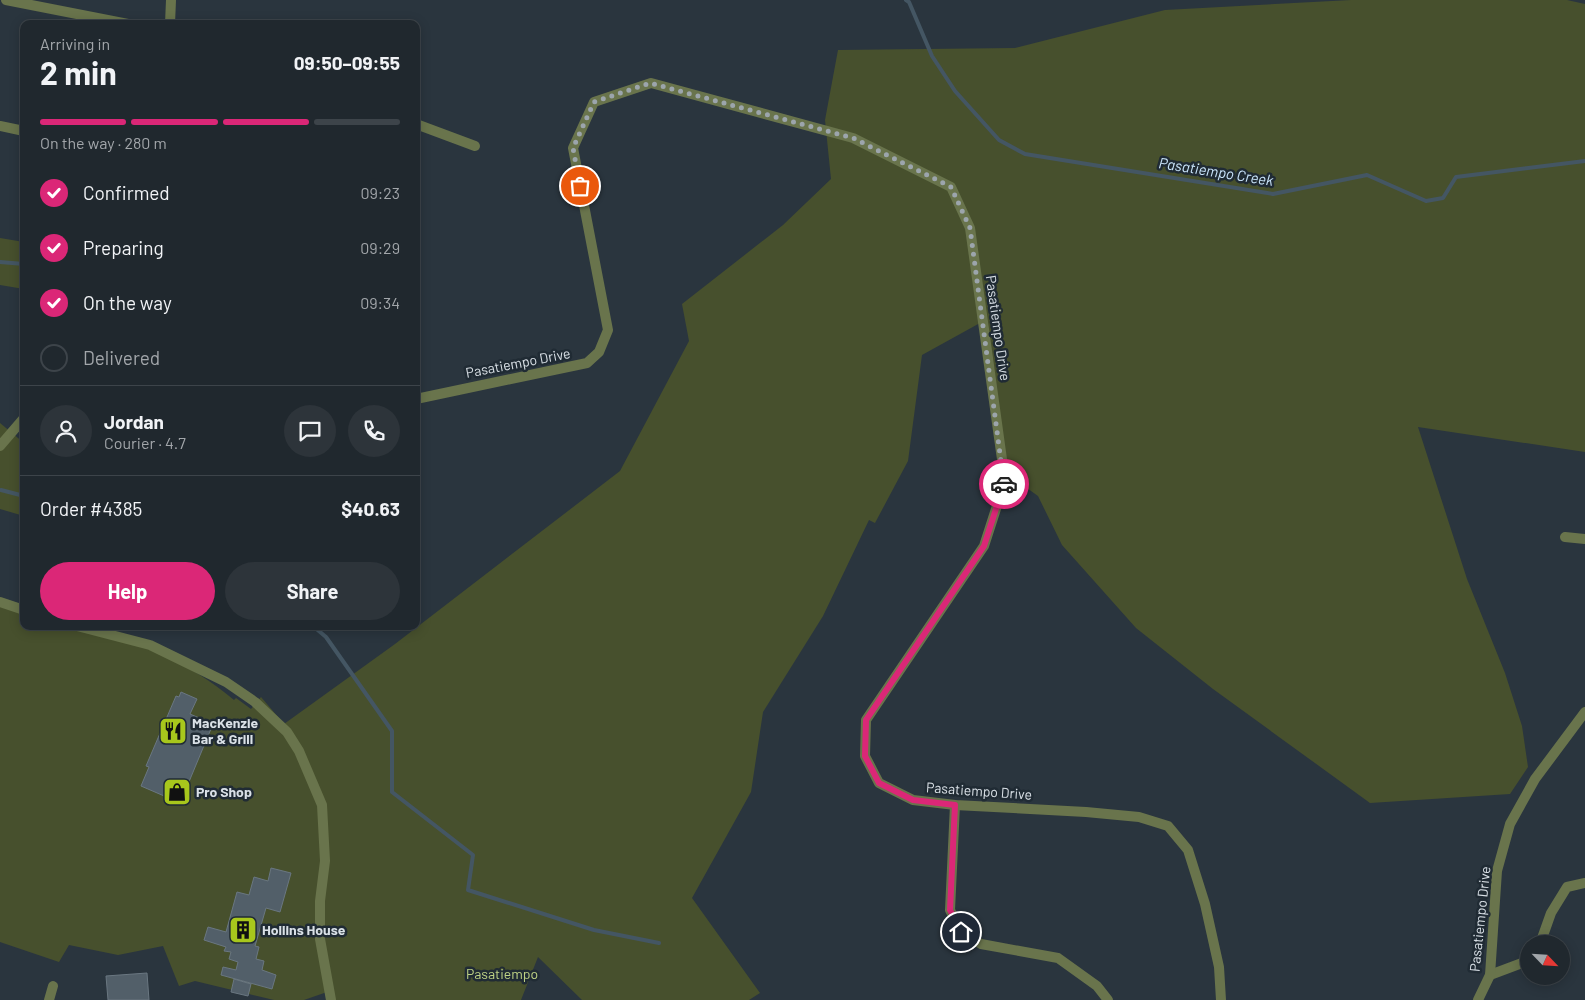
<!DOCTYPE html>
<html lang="en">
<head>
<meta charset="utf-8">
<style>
  :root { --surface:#20282e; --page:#2d343a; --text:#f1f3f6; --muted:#a2a6aa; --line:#3d444a; --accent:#db2777 }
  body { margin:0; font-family:Barlow,sans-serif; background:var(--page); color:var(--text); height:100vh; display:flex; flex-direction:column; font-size:19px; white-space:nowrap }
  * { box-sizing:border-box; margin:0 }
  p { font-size:16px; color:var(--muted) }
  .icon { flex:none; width:28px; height:28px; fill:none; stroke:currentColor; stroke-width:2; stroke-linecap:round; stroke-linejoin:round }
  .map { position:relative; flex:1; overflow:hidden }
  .panel { position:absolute; left:20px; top:20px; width:400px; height:610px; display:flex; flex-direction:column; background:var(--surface); border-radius:10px; box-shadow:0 2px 12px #0003,0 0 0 1px var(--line) }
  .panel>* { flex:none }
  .needle { width:32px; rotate:115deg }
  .buttons { position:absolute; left:1520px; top:935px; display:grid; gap:10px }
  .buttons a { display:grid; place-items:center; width:50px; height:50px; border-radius:50%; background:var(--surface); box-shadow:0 2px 12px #0003,0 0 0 1px var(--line); font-size:25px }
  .pin { position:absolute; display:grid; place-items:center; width:42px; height:42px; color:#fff; margin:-21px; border:2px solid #fff; border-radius:50%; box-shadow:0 1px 5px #0007 }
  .courier { position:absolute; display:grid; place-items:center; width:50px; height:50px; margin:-25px; border:4px solid #db2777; border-radius:50%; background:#fff; color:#222; box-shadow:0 1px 6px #0007 }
  .overview em { font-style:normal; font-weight:700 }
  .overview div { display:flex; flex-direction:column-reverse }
  .overview { display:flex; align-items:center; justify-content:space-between; height:85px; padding:0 20px }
  h1 { font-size:32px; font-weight:700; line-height:38px }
  .bar { display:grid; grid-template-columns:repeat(4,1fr); gap:8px 5px; align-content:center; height:60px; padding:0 20px }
  .bar i { height:6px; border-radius:4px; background:var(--line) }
  .bar .current { background:var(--accent) }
  .bar p { grid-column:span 4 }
  .line { display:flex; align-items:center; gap:12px; padding:0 20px; border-top:1px solid var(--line) }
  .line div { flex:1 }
  .round { display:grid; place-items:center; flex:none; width:52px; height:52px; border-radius:26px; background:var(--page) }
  ol { padding:0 20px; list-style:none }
  li { display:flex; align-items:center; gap:15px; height:55px }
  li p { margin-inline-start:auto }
  li .icon { padding:5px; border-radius:50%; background:var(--accent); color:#fff; stroke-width:4 }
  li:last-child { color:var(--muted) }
  li i { width:28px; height:28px; border:2px solid var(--line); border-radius:50% }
  .cta { display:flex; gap:10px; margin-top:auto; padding:10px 20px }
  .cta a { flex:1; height:58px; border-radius:30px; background:var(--accent); color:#fff; font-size:20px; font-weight:700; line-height:58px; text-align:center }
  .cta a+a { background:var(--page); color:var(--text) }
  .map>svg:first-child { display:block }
  .green { fill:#47502d }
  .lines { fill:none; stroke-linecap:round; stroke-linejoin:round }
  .stream { stroke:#445663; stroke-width:4 }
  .building { fill:#525f69; stroke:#6a7781 }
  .minor { stroke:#69744c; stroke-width:10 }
  .tertiary { stroke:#69744c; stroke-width:10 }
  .done { stroke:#9ca5ac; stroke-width:5; stroke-dasharray:0 9 }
  .route { stroke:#db2777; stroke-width:6 }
  .labels { text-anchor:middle; stroke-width:5; stroke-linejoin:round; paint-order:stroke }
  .street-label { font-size:14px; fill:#dae1e7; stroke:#202b34 }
  .poi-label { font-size:14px; font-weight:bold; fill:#dae1e7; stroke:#202b34; text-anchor:start }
  .park-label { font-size:14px; fill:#bfd385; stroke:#202b34 }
  .water-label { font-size:15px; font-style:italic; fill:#cbe6fc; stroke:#202b34 }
</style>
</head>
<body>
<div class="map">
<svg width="1585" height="1000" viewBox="0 0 1585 1000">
  <rect width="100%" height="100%" fill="#2a353e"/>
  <g class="green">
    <path d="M 1351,0 L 1567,0 L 1585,4 L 1585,452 L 1418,427 L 1467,579 L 1505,673 L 1522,726 L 1528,767 L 1510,794 L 1370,803 L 1213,689 L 1136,628 L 1062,545 L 1038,496 L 999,468 L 980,323 L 922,355 L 908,461 L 875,523 L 869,520 L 823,616 L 763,712 L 751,792 L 692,898 L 760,993 L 749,1000 L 582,1000 L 538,957 L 521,1000 L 331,1000 L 327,992 L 304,1000 L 274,1000 L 195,981 L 179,986 L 163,946 L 118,955 L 69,945 L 59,962 L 0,942 L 0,605 L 24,612 L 24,626 C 41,626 60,624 77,626 C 133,635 191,664 234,700 L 236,698 L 251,709 L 261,697 L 284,724 L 395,644 L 620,471 L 689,341 L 682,304 L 783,225 L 831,179 L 825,120 L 838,50 L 1015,48 L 1165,10 Z"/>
    <polygon points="0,238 24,242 24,289 0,285"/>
    <polygon points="0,423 24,443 24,516 0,509"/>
  </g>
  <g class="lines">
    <g class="stream">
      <polyline points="906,0 909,2 932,56 955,91 999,140 1025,154 1273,194 1367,175 1426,201 1443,198 1456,177 1585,161"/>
      <polyline points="0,262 24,264"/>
      <polyline points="1,490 24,496"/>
      <polyline points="313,626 326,637 392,731 392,792 473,855 468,890 594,930 659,943"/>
    </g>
  </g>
  <g class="building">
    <polygon points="181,692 197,699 190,714 213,724 181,801 186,803 185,805 141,786 149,767 146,766 176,696 179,697"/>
    <polygon points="271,868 291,873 280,912 266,908 255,946 259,947 256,959 264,961 262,970 276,975 272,989 221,975 223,967 236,970 238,962 229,959 231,952 224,951 226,947 204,940 208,927 226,932 237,892 249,895 254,877 268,881"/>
    <polygon points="147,973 149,1000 108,1000 106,976"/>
    <polygon points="234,979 251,984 248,996 231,992"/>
  </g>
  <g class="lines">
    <g class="minor">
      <polyline points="6,0 128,24"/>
      <polyline points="170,24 171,0"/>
      <polyline points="416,124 475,146"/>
      <polyline points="0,126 24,131"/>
      <polyline points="1565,537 1585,539"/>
      <polyline points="0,602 24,610"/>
      <polyline points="77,626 150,645 226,682 255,702 287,732 299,751 322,805 325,861 320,901 320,939 331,1000"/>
      <polyline points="955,805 950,910 961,932 981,944 1058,958 1097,986 1108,1000"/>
      <polyline points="1540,944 1551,913 1567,887 1585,883"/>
      <polyline points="1490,975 1522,963 1529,957"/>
      <polyline points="49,1000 53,986"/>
    </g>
    <g class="tertiary">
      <polyline points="416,399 587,363 599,352 608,330 573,148 594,102 651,83 853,138 951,187 970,228 1005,481 984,546 866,720 865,756 879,783 913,800 955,805 1086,812 1139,817 1168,826 1188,850 1205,904 1219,967 1221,1000"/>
      <polyline points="0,446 24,418"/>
      <polyline points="1478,1000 1490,975 1497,871 1510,824 1535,779 1585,712"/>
    </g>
  </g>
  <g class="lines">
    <polyline class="done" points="580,186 573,148 594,102 650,83 853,138 951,187 970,228 1004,484"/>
    <polyline class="route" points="961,932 950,910 955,805 913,800 879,783 865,756 866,720 984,546 1004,484"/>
  </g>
  <defs>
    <symbol id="restaurant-square" viewBox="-11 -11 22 22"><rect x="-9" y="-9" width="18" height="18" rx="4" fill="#a8c71c" stroke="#202b34"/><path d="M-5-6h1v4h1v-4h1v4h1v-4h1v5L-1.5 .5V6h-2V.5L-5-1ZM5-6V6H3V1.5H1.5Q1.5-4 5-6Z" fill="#111"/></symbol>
    <symbol id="shop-square" viewBox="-11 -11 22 22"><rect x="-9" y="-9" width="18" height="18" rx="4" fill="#a8c71c" stroke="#202b34"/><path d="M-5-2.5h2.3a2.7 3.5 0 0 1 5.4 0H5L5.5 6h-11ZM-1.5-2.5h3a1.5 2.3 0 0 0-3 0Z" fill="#111"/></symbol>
    <symbol id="building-square" viewBox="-11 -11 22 22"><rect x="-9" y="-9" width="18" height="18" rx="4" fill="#a8c71c" stroke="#202b34"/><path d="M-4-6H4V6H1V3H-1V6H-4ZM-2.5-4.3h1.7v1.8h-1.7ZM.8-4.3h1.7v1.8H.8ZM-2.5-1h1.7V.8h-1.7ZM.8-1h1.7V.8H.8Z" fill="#111"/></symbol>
  </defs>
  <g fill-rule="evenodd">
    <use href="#restaurant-square" x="157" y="715" width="32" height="32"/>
    <use href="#shop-square" x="161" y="776" width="32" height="32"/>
    <use href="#building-square" x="227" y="914" width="32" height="32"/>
  </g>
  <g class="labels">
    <g class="street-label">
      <text transform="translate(998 328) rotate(82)" y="5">Pasatiempo Drive</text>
      <text transform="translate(518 363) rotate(-11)" y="5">Pasatiempo Drive</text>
      <text transform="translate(979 791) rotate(4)" y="5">Pasatiempo Drive</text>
      <text transform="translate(1480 919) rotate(-84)" y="5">Pasatiempo Drive</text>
    </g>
    <g class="poi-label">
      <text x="192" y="728">MacKenzie<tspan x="192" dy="16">Bar &amp; Grill</tspan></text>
      <text x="196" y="797">Pro Shop</text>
      <text x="262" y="935">Hollins House</text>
    </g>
    <g class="park-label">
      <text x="502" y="979">Pasatiempo</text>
    </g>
    <g class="water-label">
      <text transform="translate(1216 172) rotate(9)" y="5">Pasatiempo Creek</text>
    </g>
  </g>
</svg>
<div class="buttons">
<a><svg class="needle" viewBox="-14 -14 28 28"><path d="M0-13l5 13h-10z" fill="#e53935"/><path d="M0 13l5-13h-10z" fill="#a2a6aa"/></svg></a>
</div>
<div class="pin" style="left:580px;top:186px;background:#ea580c"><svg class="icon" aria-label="bag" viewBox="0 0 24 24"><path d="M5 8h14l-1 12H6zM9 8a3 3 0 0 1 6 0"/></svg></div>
<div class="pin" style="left:961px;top:932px;background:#1f2937"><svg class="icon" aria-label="home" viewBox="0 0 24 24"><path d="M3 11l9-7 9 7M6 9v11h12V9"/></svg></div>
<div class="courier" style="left:1004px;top:484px"><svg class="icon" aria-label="car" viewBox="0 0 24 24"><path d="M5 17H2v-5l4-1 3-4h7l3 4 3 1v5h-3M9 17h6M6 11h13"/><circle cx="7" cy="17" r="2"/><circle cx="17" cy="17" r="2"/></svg></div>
<section class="panel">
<div class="overview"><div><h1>2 min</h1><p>Arriving in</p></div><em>09:50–09:55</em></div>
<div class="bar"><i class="current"></i><i class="current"></i><i class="current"></i><i></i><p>On the way · 280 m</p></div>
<ol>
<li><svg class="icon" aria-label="check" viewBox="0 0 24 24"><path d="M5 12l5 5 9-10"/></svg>Confirmed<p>09:23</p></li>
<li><svg class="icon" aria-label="check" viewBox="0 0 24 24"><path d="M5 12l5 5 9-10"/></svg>Preparing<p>09:29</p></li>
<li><svg class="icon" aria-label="check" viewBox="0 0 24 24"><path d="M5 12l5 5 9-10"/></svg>On the way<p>09:34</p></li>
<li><i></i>Delivered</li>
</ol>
<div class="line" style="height:90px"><a class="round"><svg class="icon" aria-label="person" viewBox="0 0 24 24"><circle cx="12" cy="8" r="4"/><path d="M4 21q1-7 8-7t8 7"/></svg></a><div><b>Jordan</b><p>Courier · 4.7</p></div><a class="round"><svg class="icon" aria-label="chat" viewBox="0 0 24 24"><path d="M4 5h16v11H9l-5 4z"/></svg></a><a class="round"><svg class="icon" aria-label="phone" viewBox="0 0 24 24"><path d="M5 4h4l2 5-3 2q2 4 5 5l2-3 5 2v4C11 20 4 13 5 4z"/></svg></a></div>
<div class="line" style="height:65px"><div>Order #4385</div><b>$40.63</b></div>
<div class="cta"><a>Help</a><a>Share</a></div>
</section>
</div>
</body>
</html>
